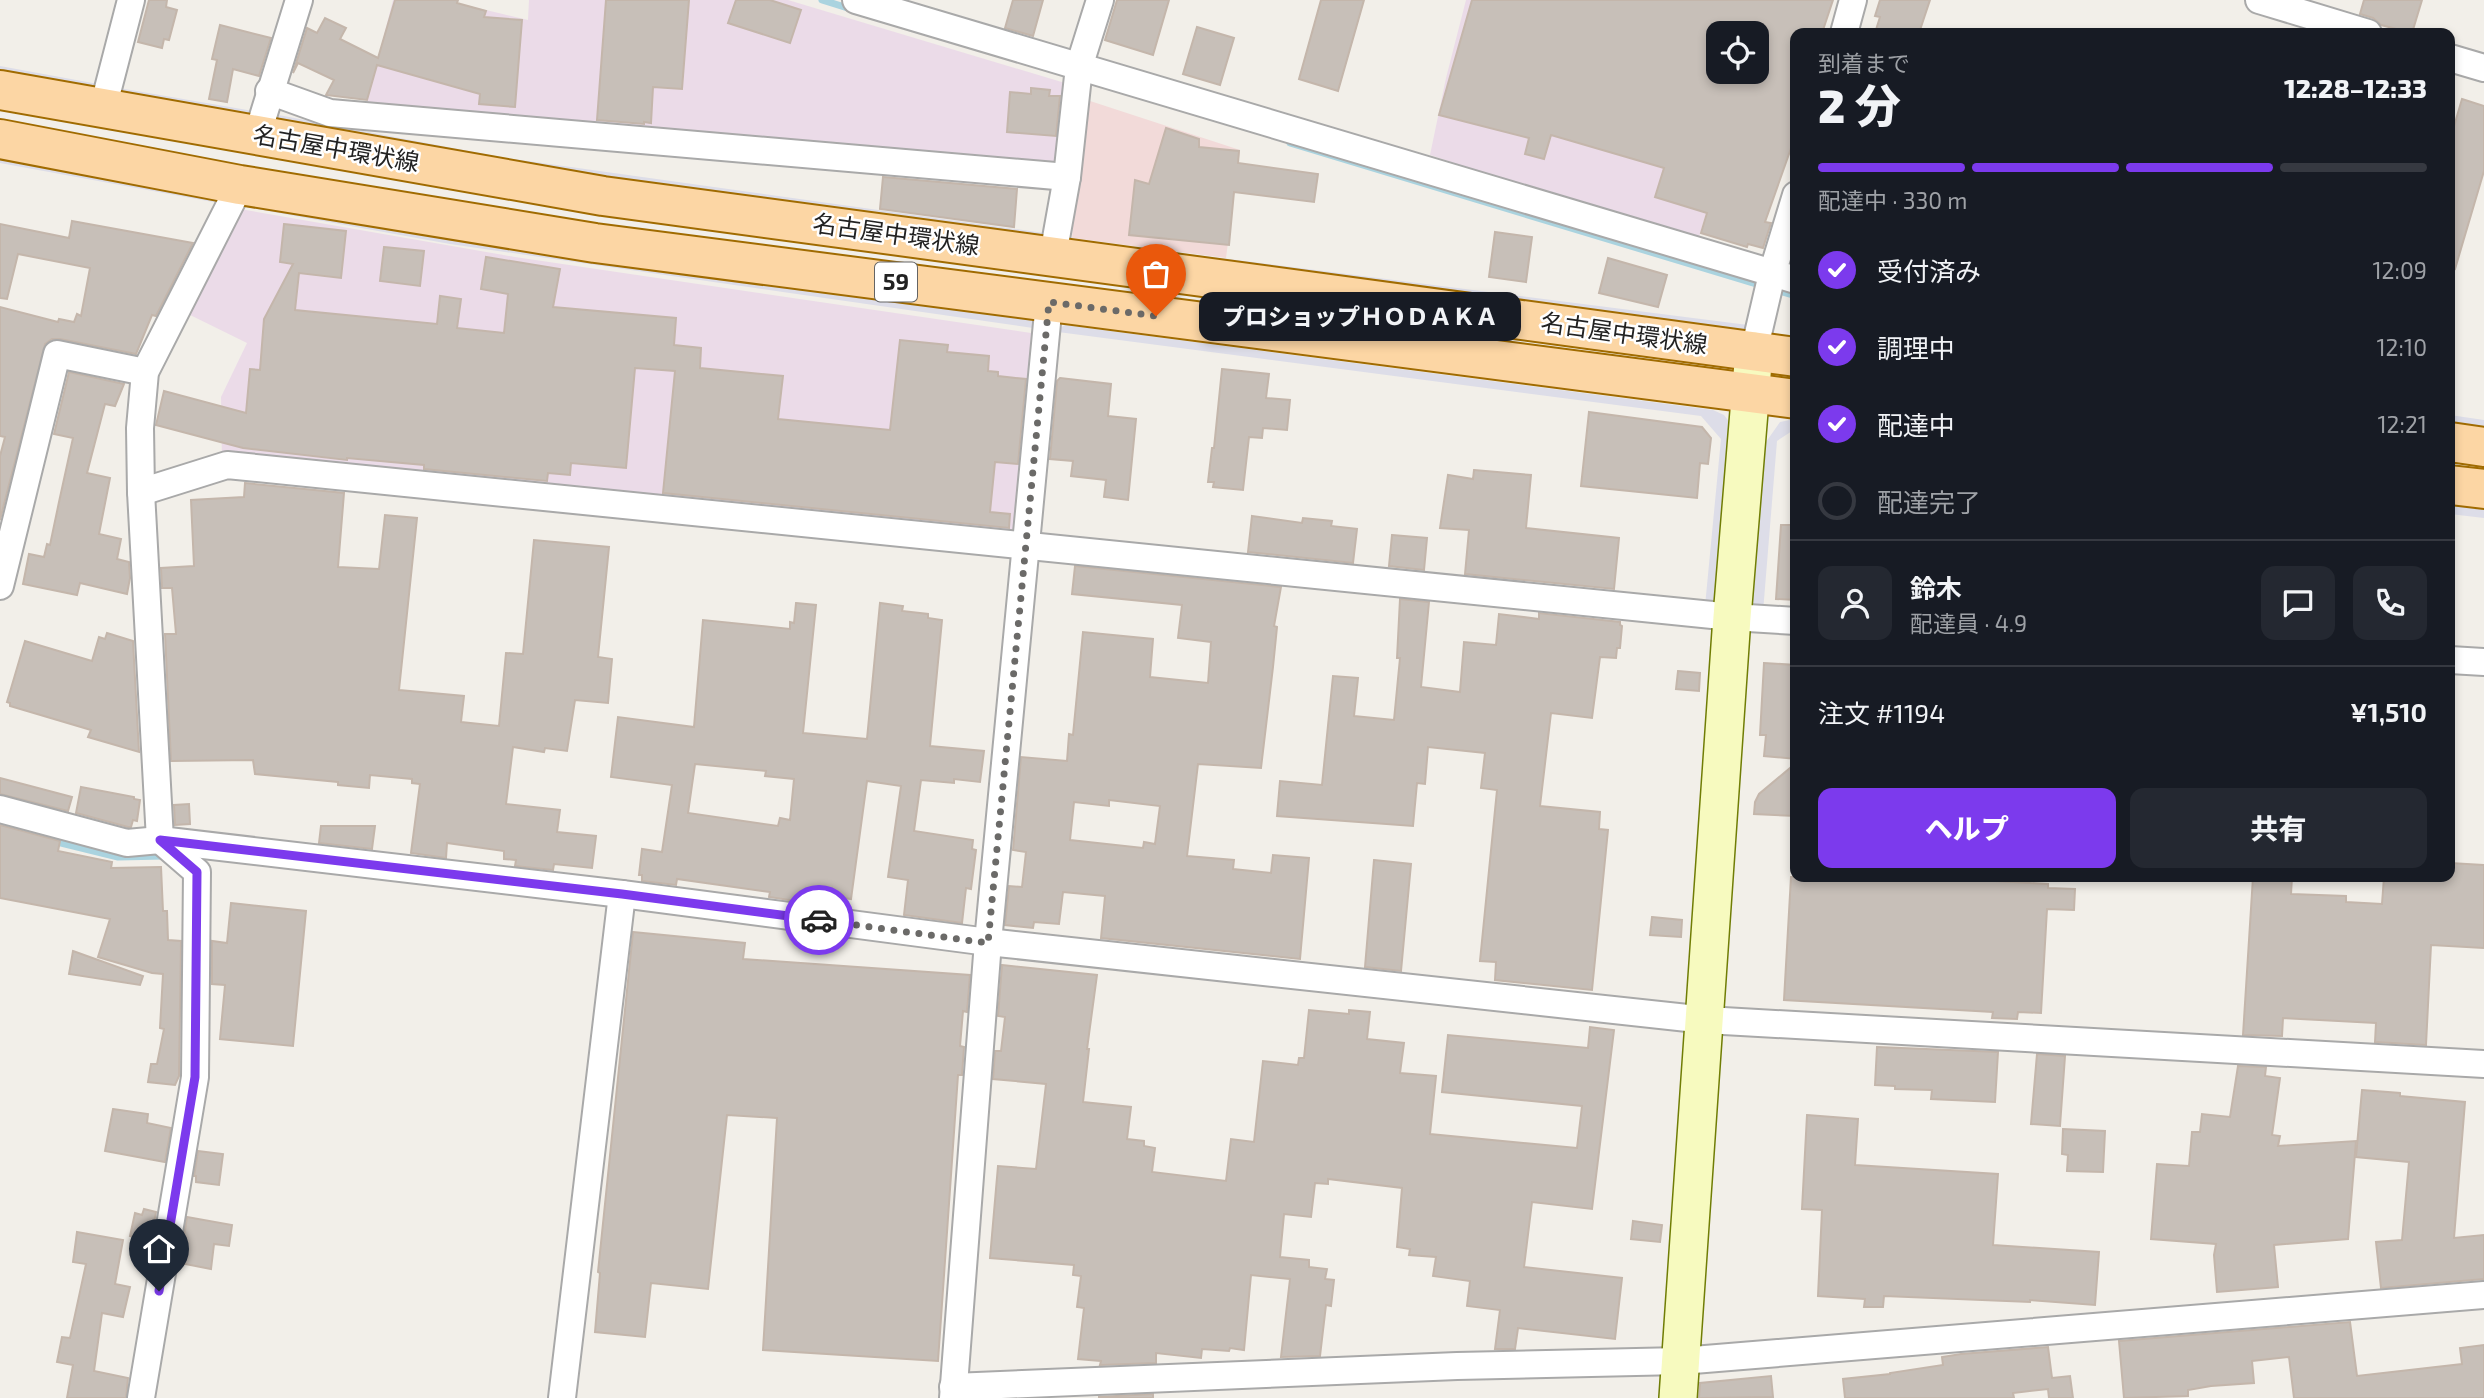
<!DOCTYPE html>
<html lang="ja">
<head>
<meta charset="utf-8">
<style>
  :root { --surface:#171b24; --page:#242831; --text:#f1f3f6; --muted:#9ea1a6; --line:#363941; --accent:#7c3aed }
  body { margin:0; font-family:"Exo 2","Noto Sans JP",sans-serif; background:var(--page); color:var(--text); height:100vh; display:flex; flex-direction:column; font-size:26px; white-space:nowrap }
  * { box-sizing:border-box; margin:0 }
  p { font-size:23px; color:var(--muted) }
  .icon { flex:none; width:38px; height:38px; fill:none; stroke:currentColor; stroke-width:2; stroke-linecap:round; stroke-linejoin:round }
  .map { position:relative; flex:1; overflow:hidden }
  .side { position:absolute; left:1790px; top:28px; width:665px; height:854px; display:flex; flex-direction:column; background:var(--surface); border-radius:14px; box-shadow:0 4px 10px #0003 }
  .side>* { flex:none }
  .buttons { position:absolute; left:1706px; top:21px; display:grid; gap:14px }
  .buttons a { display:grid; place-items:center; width:63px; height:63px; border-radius:14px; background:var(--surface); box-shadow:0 4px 10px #0003; font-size:35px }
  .pin { position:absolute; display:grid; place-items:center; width:60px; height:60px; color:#fff; margin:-72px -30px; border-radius:50% 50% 50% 0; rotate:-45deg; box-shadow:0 0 7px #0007 }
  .pin .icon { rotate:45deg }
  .courier { position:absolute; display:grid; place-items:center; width:70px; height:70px; margin:-35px; border:5px solid #7c3aed; border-radius:50%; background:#fff; color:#222; box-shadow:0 2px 9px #0007 }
  .bubble { position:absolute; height:49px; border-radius:14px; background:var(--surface); box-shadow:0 4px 10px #0003; font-size:23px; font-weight:800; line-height:49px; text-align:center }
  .summary em { font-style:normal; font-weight:800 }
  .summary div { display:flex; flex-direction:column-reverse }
  .summary { display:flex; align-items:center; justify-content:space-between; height:119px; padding:0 28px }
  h1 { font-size:46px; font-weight:800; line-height:52px }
  .bar { display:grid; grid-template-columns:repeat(4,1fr); gap:10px 7px; align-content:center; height:84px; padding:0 28px }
  .bar i { height:9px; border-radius:5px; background:var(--line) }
  .bar .active { background:var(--accent) }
  .bar p { grid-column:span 4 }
  .line { display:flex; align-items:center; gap:18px; padding:0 28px; border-top:2px solid var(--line) }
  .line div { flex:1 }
  .round { display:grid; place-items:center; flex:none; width:74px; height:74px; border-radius:14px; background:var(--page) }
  ol { padding:0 28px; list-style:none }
  li { display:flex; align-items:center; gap:21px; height:77px }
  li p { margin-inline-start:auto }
  li .icon { padding:7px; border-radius:50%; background:var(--accent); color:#fff; stroke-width:4 }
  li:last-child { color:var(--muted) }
  li i { width:38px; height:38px; border:4px solid var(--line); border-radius:50% }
  .action { display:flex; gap:14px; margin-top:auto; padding:14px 28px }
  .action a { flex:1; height:80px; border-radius:14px; background:var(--accent); color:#fff; font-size:28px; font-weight:800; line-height:80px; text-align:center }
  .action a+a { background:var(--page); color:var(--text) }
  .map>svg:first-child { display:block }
  .commercial { fill:#f2dad9 }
  .industrial { fill:#ebdbe8 }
  .plaza { fill:#dddde8 }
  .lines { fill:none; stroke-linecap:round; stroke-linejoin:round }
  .stream { stroke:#aad3df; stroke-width:7 }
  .building { fill:#c7bfb8; stroke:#c4b6ab; stroke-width:2; fill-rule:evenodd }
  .street-casing { stroke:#a9a9a9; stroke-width:30 }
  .secondary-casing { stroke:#707d05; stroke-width:40 }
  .primary-casing { stroke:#a06b00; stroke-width:42 }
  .street { stroke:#fff; stroke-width:26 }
  .secondary { stroke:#f7fabf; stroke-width:37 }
  .primary { stroke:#fcd6a4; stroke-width:38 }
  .done { stroke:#6b6a68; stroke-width:7; stroke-dasharray:0 12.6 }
  .route { stroke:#7c3aed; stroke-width:9 }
  .labels { text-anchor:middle; stroke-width:5; stroke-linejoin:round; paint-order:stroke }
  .shield { fill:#fff; stroke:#646464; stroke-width:2 }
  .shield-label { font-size:23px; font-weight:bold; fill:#222 }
  .street-label { font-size:24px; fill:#222; stroke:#fff }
</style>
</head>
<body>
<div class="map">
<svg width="2484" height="1398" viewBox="0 0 2484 1398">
  <rect width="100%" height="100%" fill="#f2efe9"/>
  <polygon class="commercial" points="1084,99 1240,150 1226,258 1072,238"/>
  <g class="industrial">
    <polygon points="393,0 444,0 528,20 529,0 788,0 1065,83 1060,171 365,109"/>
    <polygon points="1466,0 1535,0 1718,53 1718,72 1747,72 1697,244 1430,155 1446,78"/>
    <polygon points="234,208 515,257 1031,333 1021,536 222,464 221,397 247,343 184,312"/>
  </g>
  <g class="plaza">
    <polygon points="0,66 98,84 96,88 0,73"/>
    <polygon points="119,88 259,112 257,117 122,96"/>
    <polygon points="268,113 495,156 494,158 279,123"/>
    <polygon points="0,156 215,194 224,204 0,163"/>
    <polygon points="506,158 1051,234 1049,237 514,167 506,160"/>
    <polygon points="237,201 473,240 1026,319 1037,322 1040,329 450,244 235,205"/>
    <polygon points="1071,239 1748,325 1746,333 1071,241"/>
    <polygon points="1065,325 1713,410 1724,415 1730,423 1724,601 1705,606 1721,439 1701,416 1058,332 1060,328"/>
    <polygon points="2450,415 2484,420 2484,431 2450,427"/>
    <polygon points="1795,419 1795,429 1777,441 1763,612 1751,604 1766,442 1780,422"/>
    <polygon points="2450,502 2484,507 2484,518 2450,514"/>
  </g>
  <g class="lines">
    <g class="stream">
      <polyline points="822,0 854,10"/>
      <polyline points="1290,143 1796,296"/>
      <polyline points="53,841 118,857 165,856"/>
    </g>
  </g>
  <g class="building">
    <polygon points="149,0 167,0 166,7 177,10 169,40 164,39 162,48 138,42"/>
    <polygon points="395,0 458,0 457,3 486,11 484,17 522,20 515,107 479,104 480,94 377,65 367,100 326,95 334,80 298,63 293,73 307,28 317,33 325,18 346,28 340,39 378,58"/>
    <polygon points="606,0 689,0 682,89 653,87 651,123 644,122 644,124 597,120"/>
    <polygon points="736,0 770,0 801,10 790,43 728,23"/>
    <polygon points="1013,0 1043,0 1033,36 1005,28"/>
    <polygon points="1117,0 1169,0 1153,55 1105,40"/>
    <polygon points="1321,0 1364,0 1338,91 1299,79"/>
    <path d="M 1472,0 L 1833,0 L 1822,33 L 1796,33 L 1796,134 L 1765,222 L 1771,223 L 1763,248 L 1748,244 L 1747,247 L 1701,233 L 1707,213 L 1655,197 L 1664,168 L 1551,135 L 1544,159 L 1525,154 L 1529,138 L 1439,115 ZM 1718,33 L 1757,33 L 1757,72 L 1718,72 Z"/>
    <polygon points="1880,0 1930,0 1919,33 1875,33 1880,17 1875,16"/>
    <polygon points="2364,0 2422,0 2412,33 2381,25 2373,18 2360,14"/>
    <polygon points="220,25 271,38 259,76 233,69 227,102 209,99 217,60 212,59"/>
    <polygon points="1197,27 1234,38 1220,85 1183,74"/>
    <polygon points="1031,88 1050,90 1049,96 1060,96 1056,136 1007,132 1010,92 1031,94"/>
    <polygon points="2462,99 2484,106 2484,171 2455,269 2450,268 2450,140"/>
    <polygon points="1166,128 1199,139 1199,147 1239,151 1238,163 1318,174 1314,202 1234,192 1229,245 1129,235 1135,180 1149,184"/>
    <polygon points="883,177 1017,189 1014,227 880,209"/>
    <polygon points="72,221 193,243 156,316 152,315 136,354 60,339 52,339 45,344 0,520 0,456 5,437 0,436 0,307 58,322 59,319 74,322 77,314 81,316 90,268 18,254 7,299 0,298 0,224 69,238"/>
    <polygon points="284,224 346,231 341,278 299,273 295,310 437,324 440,296 461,299 457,328 504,333 508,294 481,289 486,257 560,269 553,307 676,318 674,345 701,348 700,368 783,376 778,419 890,430 900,340 948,345 947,352 989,356 988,371 998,372 998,376 1026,379 1018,464 995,462 990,512 1010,514 1009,528 663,493 675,371 635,368 626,468 571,463 570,475 548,473 547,481 424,469 424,465 347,458 347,460 243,448 156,425 164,391 246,413 250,369 260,370 264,319 293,264 280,262"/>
    <polygon points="1495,232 1532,237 1526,282 1489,277"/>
    <polygon points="384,247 424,251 420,286 380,281"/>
    <polygon points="1608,258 1667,275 1658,307 1599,293"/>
    <polygon points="1222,369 1269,374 1266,398 1290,400 1287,430 1263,428 1262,438 1249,437 1243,490 1213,487 1214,482 1208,482 1212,448 1214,448"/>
    <polygon points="69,372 124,384 115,406 105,404 87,473 110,478 99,534 121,539 117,559 129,562 130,578 127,594 80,583 77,595 23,584 29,554 44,557 47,544 50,545 59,502 73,438 54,434"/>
    <polygon points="1060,378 1111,384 1108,416 1136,419 1128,500 1104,497 1106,480 1071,476 1073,461 1050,459 1057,381"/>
    <polygon points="1589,412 1702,427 1711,438 1708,464 1700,463 1697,498 1581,486"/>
    <polygon points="1474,470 1531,475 1526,528 1619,538 1614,589 1465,574 1469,530 1440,528 1448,475 1473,479"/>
    <polygon points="245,483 344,493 338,567 379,569 385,515 417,518 399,690 464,696 461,722 499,726 506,653 523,654 534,540 609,547 598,657 612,659 608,703 575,700 567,751 545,748 544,752 513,747 506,804 560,810 557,832 596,836 592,868 554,864 553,870 515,866 516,860 504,859 504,851 447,843 446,858 411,853 420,784 412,783 412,779 370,775 369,788 338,785 338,782 255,774 253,760 171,761 165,634 176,634 172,588 162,588 161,568 194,566 191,500 244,497"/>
    <polygon points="1252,516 1302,523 1303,518 1332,521 1331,526 1357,529 1353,563 1248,552"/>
    <polygon points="1781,525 1796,525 1796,600 1776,599"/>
    <polygon points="1392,535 1427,538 1424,570 1389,566"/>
    <path d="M 1075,566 L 1281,587 L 1274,626 L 1277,627 L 1273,667 L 1261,768 L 1198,764 L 1187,856 L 1234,860 L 1233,869 L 1271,873 L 1273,855 L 1309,858 L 1300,959 L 1101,938 L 1105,896 L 1063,892 L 1059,924 L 1034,922 L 1033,928 L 1005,925 L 1009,886 L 1022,887 L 1026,852 L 1013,850 L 1021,757 L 1067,761 L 1069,734 L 1073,735 L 1083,632 L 1153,639 L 1150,677 L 1208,683 L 1211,642 L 1178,638 L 1182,605 L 1072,594 ZM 1109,800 L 1160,806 L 1155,844 L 1144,842 L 1143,848 L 1070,840 L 1074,802 L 1109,806 Z"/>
    <polygon points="1400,599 1429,602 1421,687 1460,692 1464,642 1496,645 1499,614 1539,619 1539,613 1620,622 1620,625 1622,626 1620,648 1617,648 1616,658 1600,657 1592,718 1551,713 1540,806 1600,812 1599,829 1608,830 1592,990 1495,980 1496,962 1480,961 1497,790 1481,788 1485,753 1428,747 1425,784 1417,783 1413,826 1277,816 1280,781 1322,785 1333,676 1358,678 1354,716 1394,720 1400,658 1397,658"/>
    <path d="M 796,603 L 816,605 L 803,733 L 867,739 L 880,603 L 903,606 L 902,611 L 928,614 L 928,618 L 942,620 L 930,746 L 984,751 L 980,782 L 954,779 L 954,783 L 921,780 L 914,831 L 973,840 L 972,849 L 976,850 L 971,889 L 966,888 L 962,923 L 904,915 L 908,880 L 888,877 L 901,786 L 867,781 L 851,899 L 811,893 L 810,903 L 769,897 L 770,892 L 677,879 L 676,885 L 642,881 L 642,875 L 639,875 L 642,849 L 662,852 L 672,785 L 611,777 L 618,717 L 694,727 L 703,620 L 790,629 L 790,622 L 794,623 ZM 695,764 L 766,771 L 765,776 L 794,779 L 790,820 L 780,818 L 778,826 L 688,813 Z"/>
    <polygon points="107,633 133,641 139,752 88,737 91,730 10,706 10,703 7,702 25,641 92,661 99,637 105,639"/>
    <polygon points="1764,663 1796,665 1796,759 1764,756 1766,735 1760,735"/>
    <polygon points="1678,671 1700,673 1699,691 1676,689"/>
    <polygon points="1796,763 1796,816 1754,814 1755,802 1759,794"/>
    <polygon points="0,778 72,797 68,811 0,794"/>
    <polygon points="81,787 134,797 134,799 140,800 137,821 133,820 131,827 128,827 76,813"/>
    <polygon points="189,804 190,824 175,825 174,805"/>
    <polygon points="0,825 60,841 58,851 112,862 111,868 161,867 163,911 167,911 168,940 181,941 179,1076 175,1085 148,1082 151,1064 157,1064 164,1029 160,1028 163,974 152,973 98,957 110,919 0,898"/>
    <polygon points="321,826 375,826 372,849 319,843"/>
    <polygon points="1374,860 1411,864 1401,971 1365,967"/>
    <polygon points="2450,863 2484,865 2484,948 2431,945 2426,1045 2375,1042 2376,1023 2283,1018 2282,1036 2243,1035 2253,877 2292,877 2291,894 2346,896 2346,902 2382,904 2384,877 2450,877"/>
    <polygon points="1791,877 1920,877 2048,884 2048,888 2075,889 2074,910 2047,909 2041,1013 2018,1012 2017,1019 1992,1018 1993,1012 1784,1000"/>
    <polygon points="231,903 306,911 293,1046 220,1039 225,985 212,984 212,941 227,943"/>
    <polygon points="1652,917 1682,920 1681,937 1650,935"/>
    <polygon points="633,932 745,943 743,959 970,975 967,1012 963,1011 960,1046 964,1047 962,1075 958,1075 938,1361 763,1350 777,1118 727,1115 708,1289 651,1283 645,1337 595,1332 600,1273 598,1272"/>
    <polygon points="73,951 143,976 140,985 69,974"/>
    <polygon points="1002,965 1097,975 1087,1049 1089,1049 1083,1102 1131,1107 1127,1139 1144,1141 1144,1146 1155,1148 1152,1172 1226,1181 1231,1139 1254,1142 1263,1061 1298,1065 1299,1058 1304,1058 1309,1010 1349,1014 1349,1010 1370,1012 1367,1039 1404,1043 1400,1073 1436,1076 1430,1134 1577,1148 1582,1106 1442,1092 1448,1035 1588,1048 1590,1027 1614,1030 1592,1209 1532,1202 1524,1267 1622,1278 1615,1339 1518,1328 1515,1349 1495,1349 1500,1310 1467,1306 1470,1281 1433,1276 1436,1257 1409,1255 1410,1249 1397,1247 1402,1188 1328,1179 1328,1184 1315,1183 1311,1217 1284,1214 1280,1257 1309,1260 1309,1267 1327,1269 1325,1279 1334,1280 1331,1306 1326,1305 1320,1356 1281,1357 1290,1279 1251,1275 1244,1350 1230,1348 1229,1351 1202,1349 1201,1358 1156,1353 1156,1363 1100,1365 1101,1361 1078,1359 1084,1308 1077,1307 1081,1276 1073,1275 1074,1265 990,1258 998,1166 1036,1169 1046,1084 993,1079 995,1051 1001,1051 1005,1017 998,1016"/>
    <polygon points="1877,1047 1998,1052 1995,1102 1931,1099 1932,1090 1895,1089 1895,1086 1875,1085"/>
    <polygon points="2037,1054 2065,1056 2060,1126 2031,1124"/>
    <polygon points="2238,1066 2266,1067 2265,1076 2280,1078 2272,1135 2280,1136 2278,1146 2356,1141 2348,1239 2274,1245 2278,1287 2217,1292 2214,1255 2216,1244 2151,1239 2157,1164 2189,1166 2192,1132 2200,1132 2202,1114 2230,1117"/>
    <polygon points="2362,1090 2400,1093 2400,1096 2465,1102 2454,1238 2484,1235 2484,1279 2381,1288 2376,1242 2402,1240 2409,1162 2356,1157"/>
    <polygon points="113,1109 148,1114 147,1123 171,1128 165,1162 105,1151"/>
    <polygon points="1807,1115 1858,1119 1855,1165 1998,1174 1993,1245 2099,1252 2095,1305 2030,1300 2030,1302 1884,1296 1883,1307 1864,1307 1865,1299 1818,1296 1822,1210 1802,1209"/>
    <polygon points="2063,1129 2105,1131 2103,1172 2067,1171 2068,1155 2062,1154"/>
    <polygon points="198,1151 223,1154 219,1185 196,1182 196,1176 194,1176"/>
    <polygon points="144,1209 156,1212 151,1241 130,1236 135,1213 142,1215"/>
    <polygon points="187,1217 232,1225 229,1246 214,1244 211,1269 180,1263"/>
    <polygon points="1633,1221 1662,1225 1660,1242 1631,1239"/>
    <polygon points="77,1232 123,1240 115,1284 130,1287 123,1317 102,1313 94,1371 128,1378 126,1398 67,1398 73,1365 57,1362 62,1337 70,1338 86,1264 73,1262"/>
    <polygon points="2350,1322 2357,1376 2462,1364 2460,1348 2484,1345 2484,1398 2294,1398 2289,1357 2252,1361 2254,1383 2211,1386 2188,1390 2188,1396 2124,1398 2119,1341"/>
    <polygon points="2048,1347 2052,1378 2070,1376 2073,1398 2049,1398 2048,1389 2013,1393 2014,1398 1845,1398 1843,1379 1890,1374 1890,1373 1943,1365 1942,1357 1961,1354"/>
    <polygon points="1771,1376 1773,1397 1699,1398 1700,1383"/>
    <polygon points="1153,1394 1153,1398 1099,1398 1099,1397"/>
  </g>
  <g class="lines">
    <defs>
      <g id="street">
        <polyline points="856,0 1796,280"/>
        <polyline points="2259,0 2368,33"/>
        <polyline points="1844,33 1853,0"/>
        <polyline points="2450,58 2484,68"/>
        <polyline points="269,91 330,113 1067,177"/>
        <polyline points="103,108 131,0"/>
        <polyline points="257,136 299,0"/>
        <polyline points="1053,255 1067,177 1079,67 1100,0"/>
        <polyline points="1754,351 1772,274 1796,195"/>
        <polyline points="141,492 227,465 1732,617 1796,621"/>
        <polyline points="0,586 57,354 145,372"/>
        <polyline points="2450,660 2484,662"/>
        <polyline points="0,809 127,843 160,840 622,894 988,942 1706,1020 2484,1064"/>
        <polyline points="953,1387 1457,1366 1681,1361 2484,1295"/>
        <polyline points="141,1398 195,1077 197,872 160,840 141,492 140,428 145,372 240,185"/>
        <polyline points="562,1398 622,894"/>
        <polyline points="953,1398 988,942 1049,302"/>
      </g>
      <polyline id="secondary" points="1678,1398 1732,617 1754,351"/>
      <g id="primary">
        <polyline points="0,90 603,196 1796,357"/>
        <polyline points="0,139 240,185 595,243 1796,399"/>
        <polyline points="2450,442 2484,447"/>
        <polyline points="2450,485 2484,489"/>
      </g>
    </defs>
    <use href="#street" class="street-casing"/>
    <use href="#secondary" class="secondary-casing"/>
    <use href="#primary" class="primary-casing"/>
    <use href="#street" class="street"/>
    <use href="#secondary" class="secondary"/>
    <use href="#primary" class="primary"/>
  </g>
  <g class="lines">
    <polyline class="done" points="819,920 988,943 1049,302 1156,316"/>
    <polyline class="route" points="159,1291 195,1077 197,872 160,840 622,894 819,920"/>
  </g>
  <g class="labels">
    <rect class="shield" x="875" y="262.5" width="42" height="39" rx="5"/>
    <g class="shield-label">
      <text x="896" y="290">59</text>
    </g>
    <g class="street-label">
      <text transform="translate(336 149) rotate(10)" y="8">名古屋中環状線</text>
      <text transform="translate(896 235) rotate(8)" y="8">名古屋中環状線</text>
      <text transform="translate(1624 334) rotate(8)" y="8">名古屋中環状線</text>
    </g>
  </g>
</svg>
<div class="buttons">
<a><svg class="icon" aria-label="locate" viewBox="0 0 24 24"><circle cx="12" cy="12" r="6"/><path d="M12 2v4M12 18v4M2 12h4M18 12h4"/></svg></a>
</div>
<div class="pin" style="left:1156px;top:316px;background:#ea580c"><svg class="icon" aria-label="bag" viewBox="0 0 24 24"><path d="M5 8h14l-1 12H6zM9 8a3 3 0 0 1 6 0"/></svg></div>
<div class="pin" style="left:159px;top:1291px;background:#1f2937"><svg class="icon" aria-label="home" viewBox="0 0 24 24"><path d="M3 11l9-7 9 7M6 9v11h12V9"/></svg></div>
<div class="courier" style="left:819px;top:920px"><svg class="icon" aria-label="car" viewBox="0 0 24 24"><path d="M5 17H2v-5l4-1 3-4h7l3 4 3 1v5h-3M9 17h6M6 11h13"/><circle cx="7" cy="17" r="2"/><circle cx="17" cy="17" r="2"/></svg></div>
<div class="bubble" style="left:1199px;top:292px;width:322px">プロショップＨＯＤＡＫＡ</div>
<section class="side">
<div class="summary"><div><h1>2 分</h1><p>到着まで</p></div><em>12:28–12:33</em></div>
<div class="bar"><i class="active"></i><i class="active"></i><i class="active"></i><i></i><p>配達中 · 330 m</p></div>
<ol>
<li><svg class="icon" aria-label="check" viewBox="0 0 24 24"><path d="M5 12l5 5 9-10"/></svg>受付済み<p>12:09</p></li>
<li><svg class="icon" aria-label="check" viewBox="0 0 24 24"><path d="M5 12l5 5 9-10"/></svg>調理中<p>12:10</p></li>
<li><svg class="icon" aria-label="check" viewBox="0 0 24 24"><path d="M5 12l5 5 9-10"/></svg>配達中<p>12:21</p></li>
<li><i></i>配達完了</li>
</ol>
<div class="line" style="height:126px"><a class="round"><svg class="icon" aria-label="person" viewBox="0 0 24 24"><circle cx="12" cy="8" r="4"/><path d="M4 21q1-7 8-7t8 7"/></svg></a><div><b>鈴木</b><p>配達員 · 4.9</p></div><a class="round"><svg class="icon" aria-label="chat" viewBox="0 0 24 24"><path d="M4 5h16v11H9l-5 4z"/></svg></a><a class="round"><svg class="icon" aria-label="phone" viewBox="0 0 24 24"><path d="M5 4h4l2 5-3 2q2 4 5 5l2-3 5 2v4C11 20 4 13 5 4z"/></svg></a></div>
<div class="line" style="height:91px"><div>注文 #1194</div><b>¥1,510</b></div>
<div class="action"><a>ヘルプ</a><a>共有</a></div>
</section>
</div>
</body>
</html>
